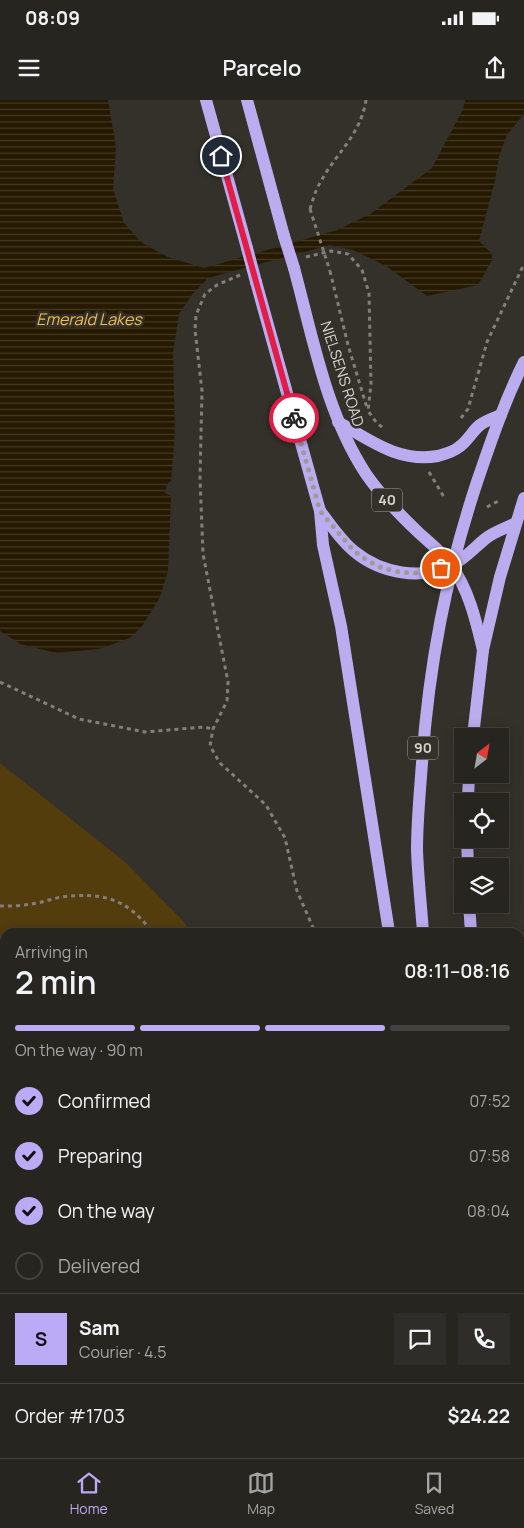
<!DOCTYPE html>
<html lang="en">
<head>
<meta charset="utf-8">
<style>
  :root { --surface:#272520; --page:#2f2d29; --text:#f1f3f6; --muted:#a4a5a5; --line:#43423e; --accent:#bbaaf6 }
  body { margin:0; font-family:Manrope,sans-serif; background:var(--page); color:var(--text); height:100vh; display:flex; flex-direction:column; font-size:19px; white-space:nowrap }
  * { box-sizing:border-box; margin:0 }
  p { font-size:16px; color:var(--muted) }
  .icon { flex:none; width:28px; height:28px; fill:none; stroke:currentColor; stroke-width:2; stroke-linecap:round; stroke-linejoin:round }
  .map { position:relative; flex:1; overflow:hidden }
  .details { position:absolute; left:0px; top:828px; width:525px; height:531px; display:flex; flex-direction:column; background:var(--surface); border-radius:15px 15px 0 0; box-shadow:0 2px 12px #0003,0 0 0 1px var(--line) }
  .details>* { flex:none }
  .needle { width:32px; rotate:31deg }
  .controls { position:absolute; left:454px; top:628px; display:grid; gap:10px }
  .controls a { display:grid; place-items:center; width:55px; height:55px; border-radius:0px; background:var(--surface); box-shadow:0 2px 12px #0003,0 0 0 1px var(--line); font-size:25px }
  .pin { position:absolute; display:grid; place-items:center; width:42px; height:42px; color:#fff; margin:-21px; border:2px solid #fff; border-radius:50%; box-shadow:0 1px 5px #0007 }
  .courier { position:absolute; display:grid; place-items:center; width:50px; height:50px; margin:-25px; border:4px solid #e11d48; border-radius:50%; background:#fff; color:#222; box-shadow:0 1px 6px #0007 }
  .overview em { font-style:normal; font-weight:600 }
  .overview div { display:flex; flex-direction:column-reverse }
  .overview { display:flex; align-items:center; justify-content:space-between; height:85px; padding:0 15px }
  h1 { font-size:32px; font-weight:600; line-height:38px }
  .bar { display:grid; grid-template-columns:repeat(4,1fr); gap:8px 5px; align-content:center; height:60px; padding:0 15px }
  .bar i { height:6px; border-radius:4px; background:var(--line) }
  .bar .on { background:var(--accent) }
  .bar p { grid-column:span 4 }
  .line { display:flex; align-items:center; gap:12px; padding:0 15px; border-top:1px solid var(--line) }
  .line div { flex:1 }
  .round { display:grid; place-items:center; flex:none; width:52px; height:52px; border-radius:0px; background:var(--page) }
  ol { padding:0 15px; list-style:none }
  li { display:flex; align-items:center; gap:15px; height:55px }
  li p { margin-inline-start:auto }
  li .icon { padding:5px; border-radius:50%; background:var(--accent); color:#111; stroke-width:4 }
  li:last-child { color:var(--muted) }
  li i { width:28px; height:28px; border:2px solid var(--line); border-radius:50% }
  .status { display:flex; justify-content:space-between; align-items:center; height:35px; padding:0 25px; background:var(--surface); direction:ltr }
  .status svg { height:14px; fill:currentColor }
  header { display:flex; justify-content:space-between; align-items:center; height:65px; padding:0 15px; background:var(--surface); font-size:22px; font-weight:600 }
  .tab-bar { display:flex; justify-content:space-around; align-items:center; height:70px; border-top:1px solid var(--line); background:var(--surface); font-size:14px; color:var(--muted) }
  .tab-bar a { display:grid; justify-items:center; gap:2px }
  .tab-bar .on { color:var(--accent) }
  .map>svg:first-child { display:block }
  .green { fill:#543d0c }
  .water { fill:url(#water-rules) }
  .lines { fill:none; stroke-linecap:round; stroke-linejoin:round }
  .path { stroke:#817f7a; stroke-width:3; stroke-dasharray:4 4; stroke-linecap:butt }
  .major { stroke:#bbacef; stroke-width:12 }
  .path-bridge { stroke:#817f7a; stroke-width:3; stroke-dasharray:4 4; stroke-linecap:butt }
  .major-bridge { stroke:#bbacef; stroke-width:12 }
  .done { stroke:#9d9b96; stroke-width:5; stroke-dasharray:0 9 }
  .route { stroke:#e11d48; stroke-width:6 }
  .labels { text-anchor:middle; stroke-width:5; stroke-linejoin:round; paint-order:stroke }
  .shield { fill:#34312b; stroke:#a5a39e; stroke-width:1 }
  .shield-label { font-size:14px; font-weight:bold; fill:#d6d4d0 }
  .street-label { font-size:15px; fill:#d6d4d0; stroke:#34312b }
  .water-label { font-size:16px; font-style:italic; fill:#f4bd4a; stroke:#34312b }
</style>
</head>
<body>
<div class="status"><b>08:09</b><svg viewBox="0 0 49 12"><path d="M0 12V9h3v3zM5 12V6h3v6zM10 12V3h3v9zM15 12V0h3v12zM26 1h20v11H26zM47 4h2v5h-2z"/></svg></div>
<header><svg class="icon" aria-label="menu" viewBox="0 0 24 24"><path d="M4 6h16M4 12h16M4 18h16"/></svg>Parcelo<svg class="icon" aria-label="share" viewBox="0 0 24 24"><path d="M12 15V3M7 8l5-5 5 5M5 13v7h14v-7"/></svg></header>
<div class="map">
<svg width="524" height="1358" viewBox="0 0 524 1358">
  <defs>
    <pattern id="water-rules" width="6" height="5" patternUnits="userSpaceOnUse" patternTransform="scale(1.25)"><rect width="6" height="5" fill="#251900"/><path d="M0 2.5h6" fill="none" stroke="#443a24"/></pattern>
  </defs>
  <rect width="100%" height="100%" fill="#34312b"/>
  <polygon class="green" points="0,663 124,761 184,822 191,832 5,832 5,1354 361,1354 361,1358 0,1358"/>
  <g class="water">
    <polygon points="0,0 108,0 116,47 113,89 124,123 142,143 168,157 204,168 337,130 370,114 432,68 463,9 465,0 524,0 524,14 507,35 499,56 495,81 479,141 492,154 492,160 478,185 427,196 386,166 353,150 330,145 208,178 191,196 179,214 173,253 175,333 171,381 167,384 165,393 171,396 168,471 160,497 143,525 130,538 99,549 56,553 20,544 0,531"/>
    <polygon points="0,1028 5,1032 5,1331 0,1318"/>
    <polygon points="13,1354 168,1354 206,1358 15,1358"/>
  </g>
  <g class="lines">
    <g class="path">
      <path d="M 310,109 C 313,100 315,91 320,83 C 335,54 361,35 366,0"/>
      <polyline points="306,157 331,151 348,154 362,170 369,193 371,284 368,311 376,322 383,328"/>
      <polyline points="330,171 348,245 367,308"/>
      <polyline points="240,175 217,185 205,194 196,215 195,230 202,291 200,378 203,454 228,582 227,601 213,629 210,646 220,663 266,705 285,738 297,791 315,832"/>
      <polyline points="461,318 468,309 487,242 524,164"/>
      <polyline points="429,372 444,397"/>
      <polyline points="487,407 500,400"/>
      <polyline points="0,582 79,619 145,632 204,627 213,629"/>
      <path d="M 0,806 C 10,806 21,806 31,804 C 41,803 51,799 61,797 C 102,792 127,798 152,832"/>
      <polyline points="0,1350 5,1348"/>
    </g>
    <g class="major">
      <polyline points="206,0 247,148"/>
      <polyline points="247,0 284,136"/>
      <path d="M 294,168 C 313,238 326,313 366,374 C 381,396 400,415 419,433 C 430,443 443,453 451,465 C 469,490 476,521 483,550"/>
      <polyline points="256,182 320,411 323,445 341,526 389,832"/>
      <path d="M 338,322 C 370,340 399,363 438,356 C 445,354 453,352 459,347 C 468,341 473,330 480,325 C 485,321 494,318 501,315"/>
      <path d="M 320,411 C 331,425 341,441 355,452 C 381,473 421,481 452,465 C 465,459 474,448 485,439 C 493,432 506,428 516,423"/>
      <polyline points="473,636 483,550 500,477 524,398"/>
      <polyline points="468,701 469,674"/>
      <polyline points="467,739 468,766"/>
      <polyline points="469,804 471,832"/>
      <path d="M 423,832 C 421,805 418,777 417,750 C 417,721 420,691 422,663 C 429,564 446,476 477,382 C 491,341 505,300 524,262"/>
      <polyline points="444,1358 445,1354"/>
      <polyline points="515,1358 515,1354"/>
    </g>
    <polyline class="path-bridge" points="310,109 330,171"/>
    <g class="major-bridge">
      <polyline points="284,136 294,168"/>
      <polyline points="247,148 256,182"/>
    </g>
  </g>
  <g class="lines">
    <polyline class="done" points="294,318 320,411 354,451 368,461 382,468 399,472 415,473 441,468"/>
    <polyline class="route" points="221,56 294,318"/>
  </g>
  <g class="labels">
    <g class="shield">
      <rect x="372" y="388.5" width="30" height="23" rx="4"/>
      <rect x="408" y="636.5" width="30" height="23" rx="4"/>
    </g>
    <g class="shield-label">
      <text x="387" y="405">40</text>
      <text x="423" y="653">90</text>
    </g>
    <g class="street-label">
      <text transform="translate(342 274) rotate(72)" y="5">NIELSENS ROAD</text>
    </g>
    <g class="water-label">
      <text x="89" y="225">Emerald Lakes</text>
    </g>
  </g>
</svg>
<div class="controls">
<a><svg class="needle" viewBox="-14 -14 28 28"><path d="M0-13l5 13h-10z" fill="#e53935"/><path d="M0 13l5-13h-10z" fill="#a4a5a5"/></svg></a>
<a><svg class="icon" aria-label="locate" viewBox="0 0 24 24"><circle cx="12" cy="12" r="6"/><path d="M12 2v4M12 18v4M2 12h4M18 12h4"/></svg></a>
<a><svg class="icon" aria-label="layers" viewBox="0 0 24 24"><path d="M12 4l9 5-9 5-9-5zM3 14l9 5 9-5"/></svg></a>
</div>
<div class="pin" style="left:441px;top:468px;background:#ea580c"><svg class="icon" aria-label="bag" viewBox="0 0 24 24"><path d="M5 8h14l-1 12H6zM9 8a3 3 0 0 1 6 0"/></svg></div>
<div class="pin" style="left:221px;top:56px;background:#1f2937"><svg class="icon" aria-label="home" viewBox="0 0 24 24"><path d="M3 11l9-7 9 7M6 9v11h12V9"/></svg></div>
<div class="courier" style="left:294px;top:318px"><svg class="icon" aria-label="bike" viewBox="0 0 24 24"><circle cx="6" cy="16" r="4"/><circle cx="18" cy="16" r="4"/><path d="M6 16l4-8h5l3 8M10 8l3 8H6M13 5h3"/></svg></div>
<section class="details">
<div class="overview"><div><h1>2 min</h1><p>Arriving in</p></div><em>08:11–08:16</em></div>
<div class="bar"><i class="on"></i><i class="on"></i><i class="on"></i><i></i><p>On the way · 90 m</p></div>
<ol>
<li><svg class="icon" aria-label="check" viewBox="0 0 24 24"><path d="M5 12l5 5 9-10"/></svg>Confirmed<p>07:52</p></li>
<li><svg class="icon" aria-label="check" viewBox="0 0 24 24"><path d="M5 12l5 5 9-10"/></svg>Preparing<p>07:58</p></li>
<li><svg class="icon" aria-label="check" viewBox="0 0 24 24"><path d="M5 12l5 5 9-10"/></svg>On the way<p>08:04</p></li>
<li><i></i>Delivered</li>
</ol>
<div class="line" style="height:90px"><b class="round" style="background:var(--accent);color:#111">S</b><div><b>Sam</b><p>Courier · 4.5</p></div><a class="round"><svg class="icon" aria-label="chat" viewBox="0 0 24 24"><path d="M4 5h16v11H9l-5 4z"/></svg></a><a class="round"><svg class="icon" aria-label="phone" viewBox="0 0 24 24"><path d="M5 4h4l2 5-3 2q2 4 5 5l2-3 5 2v4C11 20 4 13 5 4z"/></svg></a></div>
<div class="line" style="height:65px"><div>Order #1703</div><b>$24.22</b></div>
</section>
</div>
<nav class="tab-bar">
<a class="on"><svg class="icon" aria-label="home" viewBox="0 0 24 24"><path d="M3 11l9-7 9 7M6 9v11h12V9"/></svg>Home</a>
<a><svg class="icon" aria-label="map" viewBox="0 0 24 24"><path d="M3 6l6-2 6 2 6-2v14l-6 2-6-2-6 2zM9 4v14M15 6v14"/></svg>Map</a>
<a><svg class="icon" aria-label="saved" viewBox="0 0 24 24"><path d="M7 4h10v16l-5-4-5 4z"/></svg>Saved</a>
</nav>
</body>
</html>
